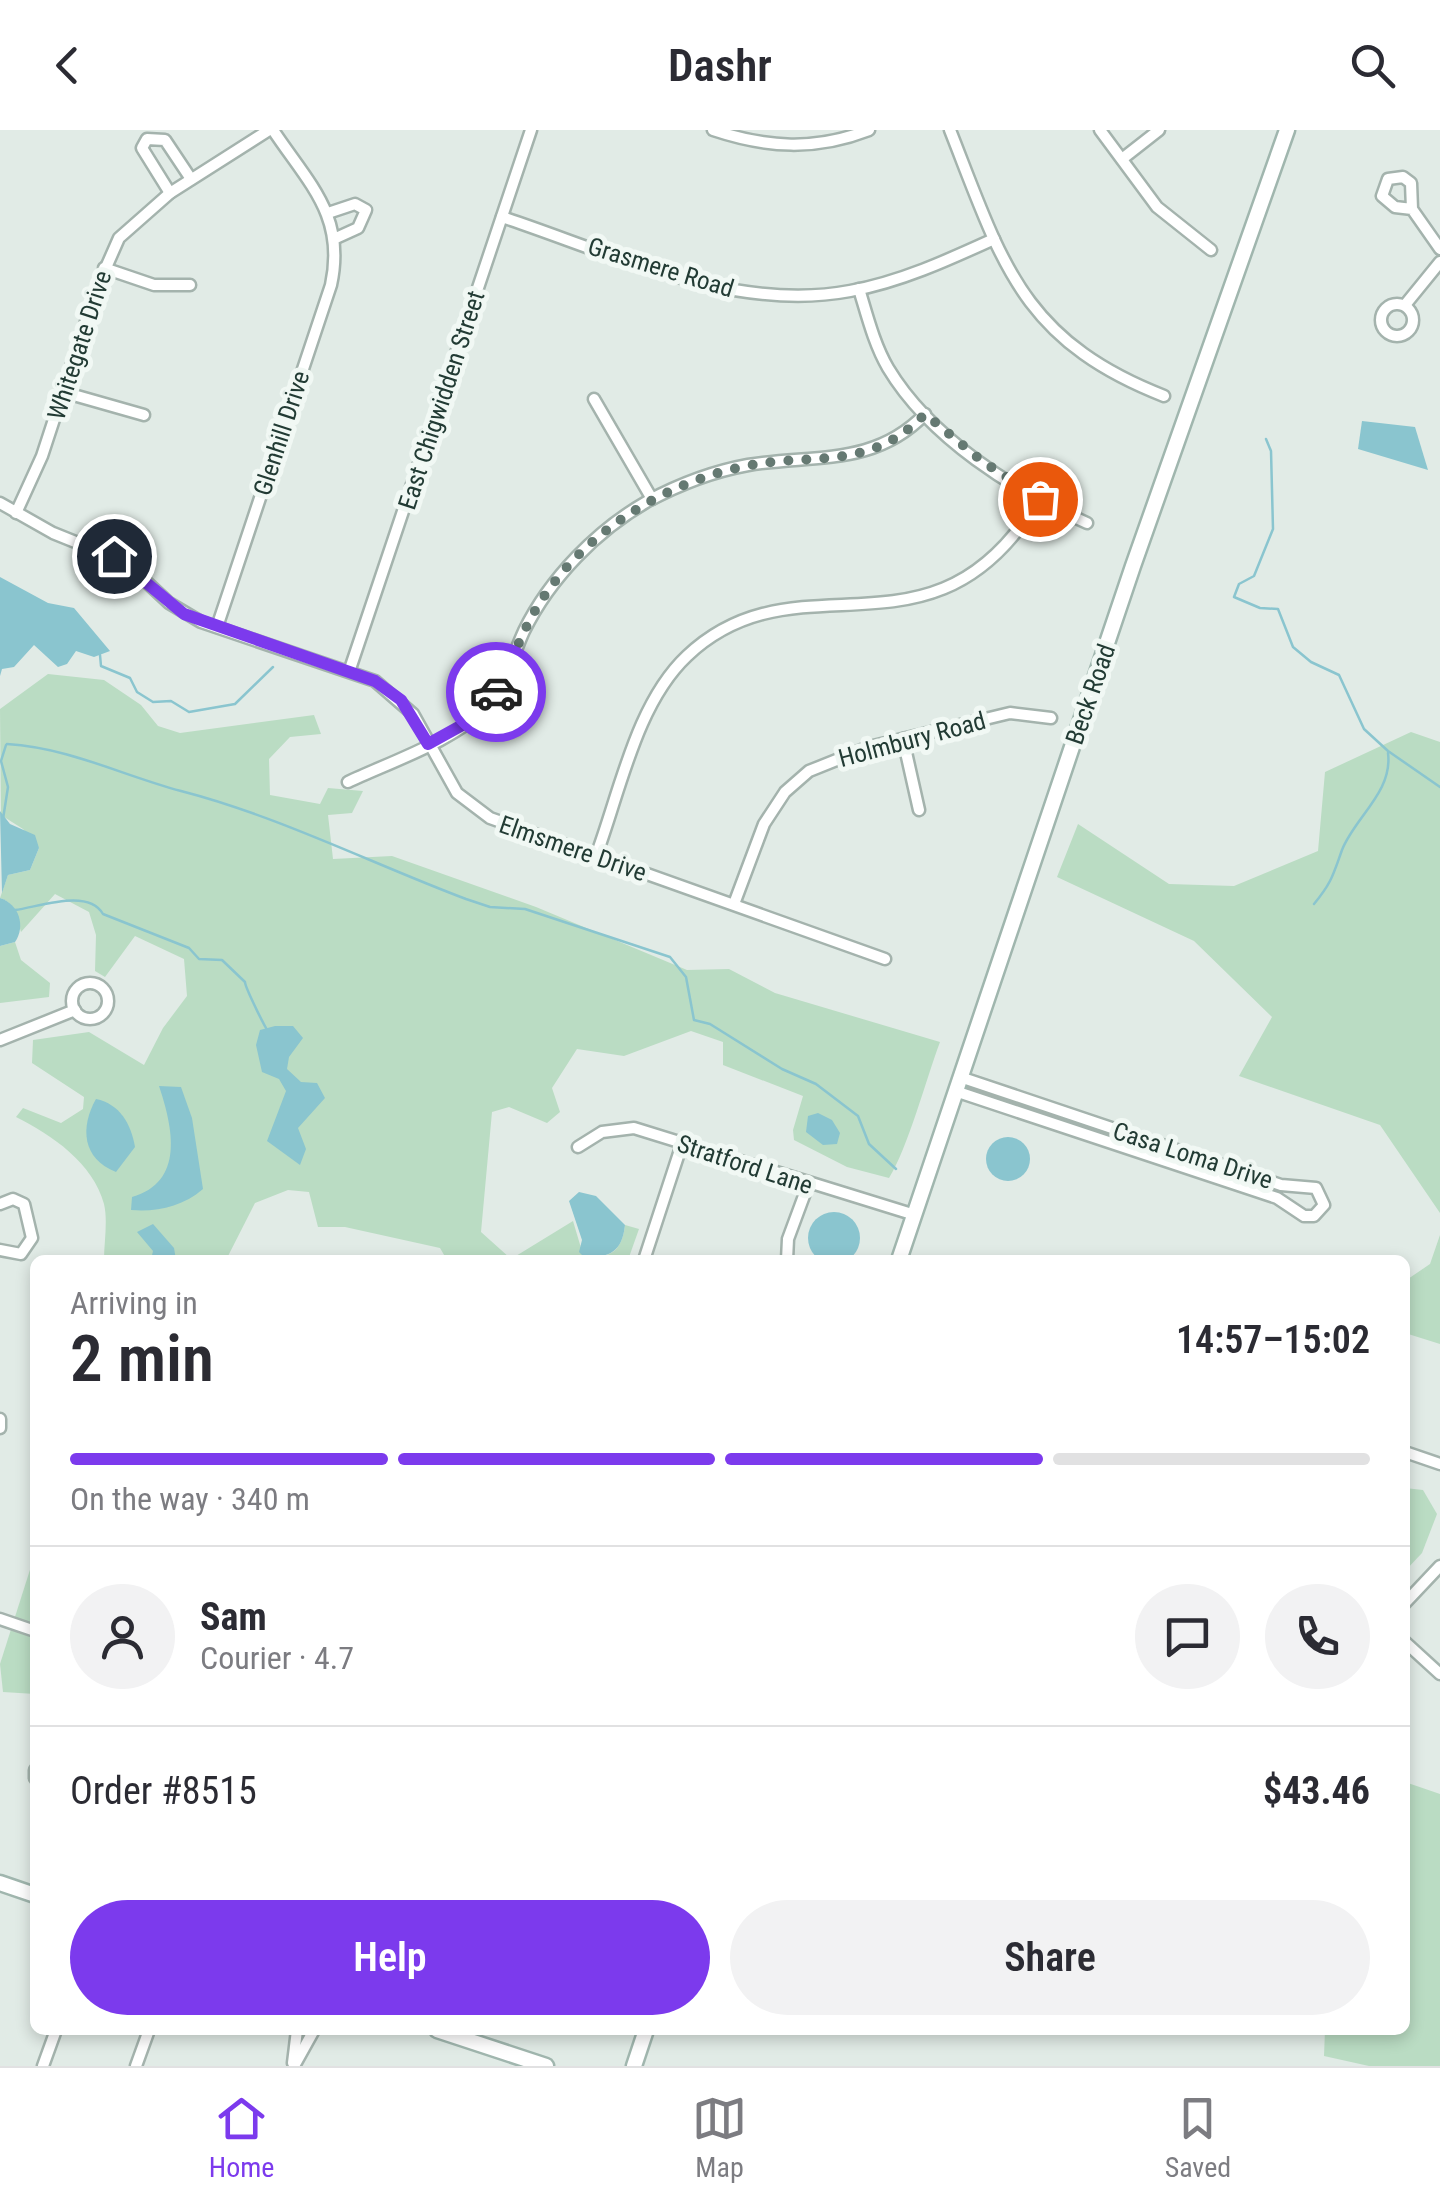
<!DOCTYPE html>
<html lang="en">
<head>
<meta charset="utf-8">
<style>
  :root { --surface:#fff; --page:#f2f2f3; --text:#2b2b33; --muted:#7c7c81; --line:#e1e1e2; --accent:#7c3aed }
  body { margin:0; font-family:"Roboto Condensed",sans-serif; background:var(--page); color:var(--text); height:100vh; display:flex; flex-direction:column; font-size:38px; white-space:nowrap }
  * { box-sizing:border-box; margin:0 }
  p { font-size:32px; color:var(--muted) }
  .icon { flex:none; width:55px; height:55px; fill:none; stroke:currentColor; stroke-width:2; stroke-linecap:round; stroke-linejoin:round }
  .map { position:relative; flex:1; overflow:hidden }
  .sheet { position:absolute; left:30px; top:1125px; width:1380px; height:780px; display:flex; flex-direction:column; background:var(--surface); border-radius:15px; box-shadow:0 5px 15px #0003 }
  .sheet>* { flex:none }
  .pin { position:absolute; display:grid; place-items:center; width:85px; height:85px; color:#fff; margin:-42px; border:5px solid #fff; border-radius:50%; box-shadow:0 2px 10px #0007 }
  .courier { position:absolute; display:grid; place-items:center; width:100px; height:100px; margin:-50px; border:8px solid #7c3aed; border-radius:50%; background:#fff; color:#222; box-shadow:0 2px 12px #0007 }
  .summary em { font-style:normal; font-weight:600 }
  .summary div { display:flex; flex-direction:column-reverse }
  .summary { display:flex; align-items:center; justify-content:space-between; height:170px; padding:0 40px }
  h1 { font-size:65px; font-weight:600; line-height:75px }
  .bar { display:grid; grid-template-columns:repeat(4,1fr); gap:15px 10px; align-content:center; height:120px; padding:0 40px }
  .bar i { height:12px; border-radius:8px; background:var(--line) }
  .bar .active { background:var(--accent) }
  .bar p { grid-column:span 4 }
  .line { display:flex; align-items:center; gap:25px; padding:0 40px; border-top:2px solid var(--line) }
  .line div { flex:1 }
  .round { display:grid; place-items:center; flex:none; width:105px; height:105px; border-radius:52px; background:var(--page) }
  .primary-button { display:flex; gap:20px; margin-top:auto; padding:20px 40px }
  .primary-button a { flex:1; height:115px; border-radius:60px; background:var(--accent); color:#fff; font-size:40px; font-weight:600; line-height:115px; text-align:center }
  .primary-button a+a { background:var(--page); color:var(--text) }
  header { display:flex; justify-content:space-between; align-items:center; height:130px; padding:0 40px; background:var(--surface); font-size:45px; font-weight:600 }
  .tabs { display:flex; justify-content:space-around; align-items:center; height:140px; border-top:2px solid var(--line); background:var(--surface); font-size:28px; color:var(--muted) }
  .tabs a { display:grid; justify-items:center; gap:5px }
  .tabs .active { color:var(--accent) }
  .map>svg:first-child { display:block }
  .green { fill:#badcc3 }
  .water { fill:#8ac5cf }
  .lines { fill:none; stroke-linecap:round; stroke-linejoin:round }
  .stream { stroke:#8ac5cf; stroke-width:2.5 }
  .street-casing { stroke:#a4b3ad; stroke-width:15 }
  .secondary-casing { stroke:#a0b6ae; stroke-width:19 }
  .street { stroke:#fff; stroke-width:10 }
  .secondary { stroke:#fff; stroke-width:14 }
  .done { stroke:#657972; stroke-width:10; stroke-dasharray:0 18 }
  .route { stroke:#7c3aed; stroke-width:12 }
  .labels { text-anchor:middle; stroke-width:10; stroke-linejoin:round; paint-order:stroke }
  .street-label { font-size:25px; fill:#223b34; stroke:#f1f8f4 }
</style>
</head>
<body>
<header><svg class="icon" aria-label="back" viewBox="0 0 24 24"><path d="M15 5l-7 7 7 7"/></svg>Dashr<svg class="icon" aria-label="search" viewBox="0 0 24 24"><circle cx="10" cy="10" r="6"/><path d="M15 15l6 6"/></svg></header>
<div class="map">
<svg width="1440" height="1936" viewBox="0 0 1440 1936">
  <rect width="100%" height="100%" fill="#e1ebe6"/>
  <g class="green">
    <path d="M 48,544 L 104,550 L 141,575 L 158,596 L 180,603 L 314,585 L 321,604 L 290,607 L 269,629 L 270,665 L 320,674 L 328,658 L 363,661 L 352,683 L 328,685 L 333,729 L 392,726 L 536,777 L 687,840 L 729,839 L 775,863 L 940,912 C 926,949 908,1018 889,1048 L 847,1037 L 794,1010 L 793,1000 L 803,966 L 723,935 L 723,912 L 691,901 L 624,926 L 577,919 L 552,958 L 560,982 L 547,993 L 509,977 L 492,982 L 481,1102 L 511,1129 L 573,1091 L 584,1128 C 610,1128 622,1122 625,1095 L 639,1099 L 628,1130 L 447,1130 L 440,1118 L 345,1097 L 318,1097 L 309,1062 L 288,1060 L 255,1073 L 226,1130 L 104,1130 C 104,1113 108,1091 104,1074 C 93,1033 52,1005 16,987 L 23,978 L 61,993 L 83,979 L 84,967 L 32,933 L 33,910 L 89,902 L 144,935 L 163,898 L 187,866 L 184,829 L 135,806 L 105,847 L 95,841 L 96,805 L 89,782 L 55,764 L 21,802 C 17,787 18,775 0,768 L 8,745 L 30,740 L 39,718 L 23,699 L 1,685 L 0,579 Z"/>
    <polygon points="1411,602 1440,612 1440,1083 1380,995 1239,946 1272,887 1194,811 1057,747 1078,694 1169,754 1234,756 1318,721 1325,642"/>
    <polygon points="15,812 21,830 50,853 49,867 0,873 0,816"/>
    <polygon points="1440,1105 1440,1214 1405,1203 1405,1151 1430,1134"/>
    <polygon points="1405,1358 1423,1360 1437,1384 1422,1423 1405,1441"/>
    <polygon points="35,1424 35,1564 3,1562 0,1534"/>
    <polygon points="1405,1652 1440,1664 1440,1936 1369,1936 1324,1926 1325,1900 1405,1900"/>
  </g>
  <g class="water">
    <polygon points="1362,291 1415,297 1428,340 1358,319"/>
    <polygon points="0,447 48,473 74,478 110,521 94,527 76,521 67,534 58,537 34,515 14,537 2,539 0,546"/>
    <polygon points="0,681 10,694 35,705 39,718 30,740 8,745 2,763"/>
    <path d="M 0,768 C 19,774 26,796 15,812 L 0,816 Z"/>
    <polygon points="275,896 293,896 303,908 289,927 287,939 301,952 317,953 325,968 298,998 306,1019 300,1035 267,1011 286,961 279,949 262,942 256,915 260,900"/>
    <path d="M 159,956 L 181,957 L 192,988 L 203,1059 C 182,1077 157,1082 131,1080 L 132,1067 C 185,1052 173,998 159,956 Z"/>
    <path d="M 96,969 C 120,974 131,994 135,1017 L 116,1042 C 82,1029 80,997 96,969 Z"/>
    <polygon points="818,983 832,990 840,1003 837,1014 823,1015 806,1002 808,986"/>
    <circle cx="1008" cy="1029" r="22"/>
    <path d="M 579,1062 L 596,1066 L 625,1095 C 622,1122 610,1127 585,1128 L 579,1122 L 582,1110 L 569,1071 Z"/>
    <circle cx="834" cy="1108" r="26"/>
    <polygon points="153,1094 174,1118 176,1130 151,1130 153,1121 137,1102"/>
  </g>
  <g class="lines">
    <g class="stream">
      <polyline points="1266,309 1271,321 1273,399 1254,446 1239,454 1234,467 1260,478 1278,479 1293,517 1311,532 1339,545 1364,599 1388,621 1440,657"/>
      <polyline points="100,525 101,536 130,548 137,562 153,572 171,571 189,582 235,574 273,537"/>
      <path d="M 7,614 C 70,618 121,645 181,661 C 278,686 373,734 466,769 L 490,777 L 525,779 L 670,827 L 686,847 L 694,890 L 710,894 L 782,939 L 816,954 L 858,986 L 869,1014 L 896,1039"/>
      <polyline points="3,689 8,657 1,631 6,615"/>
      <path d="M 1314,774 C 1332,752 1333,745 1342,720 C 1355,687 1393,662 1388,623"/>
      <path d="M 15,780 C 39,777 88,758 103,784 L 189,818 L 199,829 L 222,830 L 245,852 C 245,857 262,891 266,898"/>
    </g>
    <defs>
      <g id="street">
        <path d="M 713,0 C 767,18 815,21 869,0"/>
        <path d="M 950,0 C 1002,132 1021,210 1164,266"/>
        <polyline points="1100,0 1157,77 1211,120"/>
        <polyline points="1122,29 1159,0"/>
        <polyline points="170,63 142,18 147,9 165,10 191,49"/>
        <polyline points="1412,79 1395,77 1382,66 1388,49 1403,47 1411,53 1412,79 1440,119"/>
        <polyline points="328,83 355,74 366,80 358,98 336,108"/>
        <path d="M 502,87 C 611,123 733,183 850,161 C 900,152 948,130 994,109"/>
        <polyline points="104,138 154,155 190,155"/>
        <path d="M 859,159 C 867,185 874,214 888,238 C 930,308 1014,361 1087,393"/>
        <circle cx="1397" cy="190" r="16"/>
        <polyline points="1405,175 1440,132"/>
        <polyline points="63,262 144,285"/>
        <polyline points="594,269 652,369"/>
        <polyline points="0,373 53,403 125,432 169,473 201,492 375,551 413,584 457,663 490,688 885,829"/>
        <polyline points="16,383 42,326 97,158 119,108 170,63 269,0"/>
        <path d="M 217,497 L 331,155 C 346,86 309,54 273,0"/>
        <polyline points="350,539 531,0"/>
        <polyline points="903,609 919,680"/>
        <path d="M 348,652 C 388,633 459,609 487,576 C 505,555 513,525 524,501 C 550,448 597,400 648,371 C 678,355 715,341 748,335 C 813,324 874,337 925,284"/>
        <path d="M 596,726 C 620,662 636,574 687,526 C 800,419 933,546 1039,369"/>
        <polyline points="734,774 764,694 785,662 809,641 869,617 1010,583 1051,588"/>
        <circle cx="90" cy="871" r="18"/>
        <polyline points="0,910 75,880"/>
        <polyline points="955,961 1277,1068 1304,1086 1314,1086 1324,1075 1316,1058 1281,1055 960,947"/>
        <polyline points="578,1017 602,1002 634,998 915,1085"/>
        <polyline points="0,1074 13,1069 24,1074 32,1108 21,1124 0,1120"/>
        <polyline points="644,1130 682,1014"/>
        <polyline points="787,1130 788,1109 808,1055"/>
        <polyline points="0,1289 0,1298"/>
        <polyline points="1405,1322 1440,1334"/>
        <polyline points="1405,1473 1440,1436"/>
        <polyline points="0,1489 35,1501"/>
        <polyline points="1405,1512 1440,1544"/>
        <polyline points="35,1640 35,1648"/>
        <polyline points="293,1933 297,1900"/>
        <polyline points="43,1936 56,1900"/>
        <polyline points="136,1936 149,1900"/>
        <polyline points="294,1936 314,1900"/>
      </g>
      <g id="secondary">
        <polyline points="899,1130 1133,436 1287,0"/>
        <polyline points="0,1753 35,1765"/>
        <polyline points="437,1900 546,1936"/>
        <polyline points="634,1936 646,1900"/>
      </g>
    </defs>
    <use href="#street" class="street-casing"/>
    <use href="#secondary" class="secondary-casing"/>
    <use href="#street" class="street"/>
    <use href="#secondary" class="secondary"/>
  </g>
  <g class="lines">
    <path class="done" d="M 496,562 C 511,535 520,506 536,479 C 580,405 662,353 746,336 C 814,322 869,342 925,284 L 982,331 L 1040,369"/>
    <polyline class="route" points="114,426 184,484 375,551 401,570 428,614 475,588 496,562"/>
  </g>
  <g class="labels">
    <g class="street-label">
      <text transform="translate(661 137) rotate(17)" y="9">Grasmere Road</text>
      <text transform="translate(79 215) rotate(-72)" y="9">Whitegate Drive</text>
      <text transform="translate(441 270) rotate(-72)" y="9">East Chigwidden Street</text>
      <text transform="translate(281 303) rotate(-72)" y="9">Glenhill Drive</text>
      <text transform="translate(1090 564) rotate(-71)" y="9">Beck Road</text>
      <text transform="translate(912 609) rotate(-15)" y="9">Holmbury Road</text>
      <text transform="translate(573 718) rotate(19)" y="9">Elmsmere Drive</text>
      <text transform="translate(1193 1025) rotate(18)" y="9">Casa Loma Drive</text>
      <text transform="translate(745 1034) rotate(18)" y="9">Stratford Lane</text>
    </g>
  </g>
</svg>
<div class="pin" style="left:1040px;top:369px;background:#ea580c"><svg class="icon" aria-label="bag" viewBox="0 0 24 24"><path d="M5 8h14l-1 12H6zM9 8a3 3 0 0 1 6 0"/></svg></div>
<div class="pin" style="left:114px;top:426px;background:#1f2937"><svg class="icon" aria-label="home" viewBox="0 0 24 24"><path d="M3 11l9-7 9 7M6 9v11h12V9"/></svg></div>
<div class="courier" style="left:496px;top:562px"><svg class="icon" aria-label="car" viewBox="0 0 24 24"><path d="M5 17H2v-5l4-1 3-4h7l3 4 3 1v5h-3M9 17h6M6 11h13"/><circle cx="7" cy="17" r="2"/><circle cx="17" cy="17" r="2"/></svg></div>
<section class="sheet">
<div class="summary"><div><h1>2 min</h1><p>Arriving in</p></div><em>14:57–15:02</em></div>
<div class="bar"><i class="active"></i><i class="active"></i><i class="active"></i><i></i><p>On the way · 340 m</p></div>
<div class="line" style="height:180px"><a class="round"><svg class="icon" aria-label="person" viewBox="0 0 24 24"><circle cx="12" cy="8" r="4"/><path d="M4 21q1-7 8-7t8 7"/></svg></a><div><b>Sam</b><p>Courier · 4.7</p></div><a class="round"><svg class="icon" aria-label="chat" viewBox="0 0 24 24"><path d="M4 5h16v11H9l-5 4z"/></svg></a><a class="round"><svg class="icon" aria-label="phone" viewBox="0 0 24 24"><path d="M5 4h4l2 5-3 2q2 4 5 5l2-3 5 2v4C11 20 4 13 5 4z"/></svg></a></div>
<div class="line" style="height:130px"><div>Order #8515</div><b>$43.46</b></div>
<div class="primary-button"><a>Help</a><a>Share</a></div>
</section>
</div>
<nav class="tabs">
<a class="active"><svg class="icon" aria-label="home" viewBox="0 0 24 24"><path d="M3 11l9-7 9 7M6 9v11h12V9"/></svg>Home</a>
<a><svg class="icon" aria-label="map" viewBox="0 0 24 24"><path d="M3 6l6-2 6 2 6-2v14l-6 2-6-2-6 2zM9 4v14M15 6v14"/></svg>Map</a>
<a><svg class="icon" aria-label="saved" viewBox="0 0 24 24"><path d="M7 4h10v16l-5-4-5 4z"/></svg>Saved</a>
</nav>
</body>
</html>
